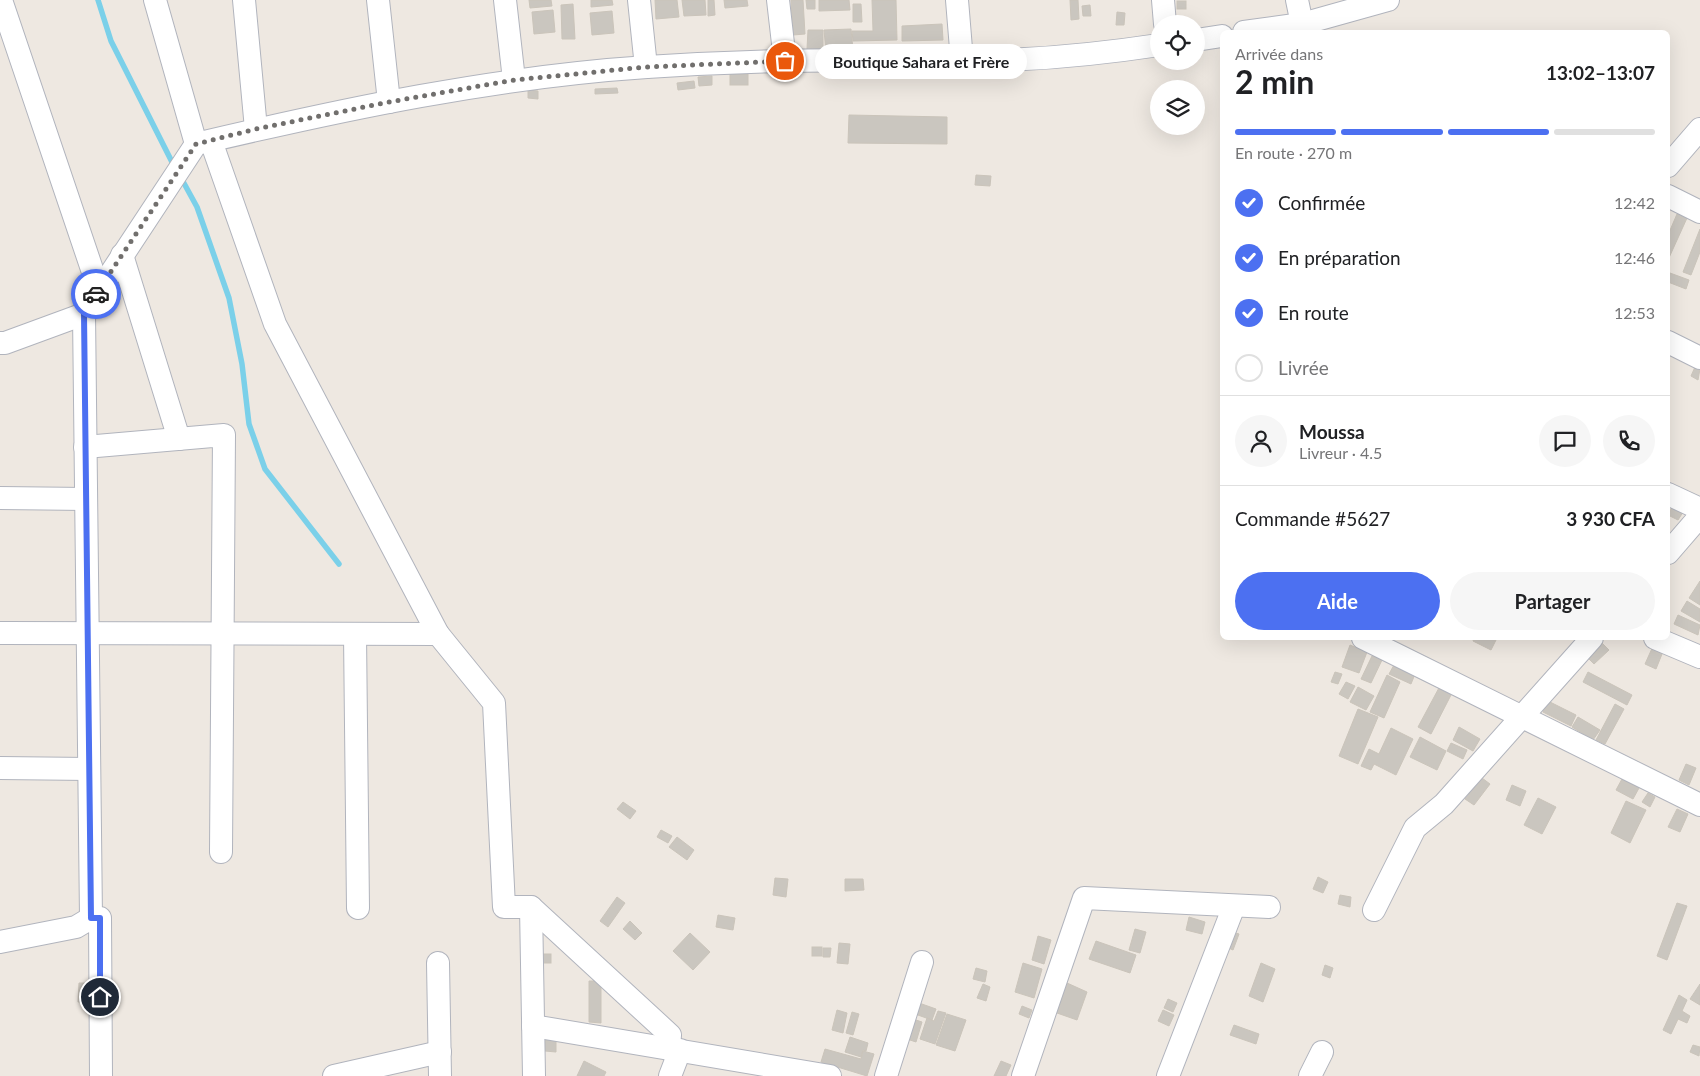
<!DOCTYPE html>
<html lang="fr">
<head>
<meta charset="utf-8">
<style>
  :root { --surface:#fff; --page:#f6f6f6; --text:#202124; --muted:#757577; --line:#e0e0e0; --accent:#4c70f1 }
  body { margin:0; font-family:Lato,sans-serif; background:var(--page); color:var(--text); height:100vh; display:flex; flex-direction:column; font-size:19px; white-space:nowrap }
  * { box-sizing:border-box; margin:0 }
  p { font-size:16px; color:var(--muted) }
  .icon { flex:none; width:28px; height:28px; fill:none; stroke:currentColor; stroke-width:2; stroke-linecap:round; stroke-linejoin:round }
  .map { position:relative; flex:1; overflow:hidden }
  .drawer { position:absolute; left:1220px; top:30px; width:450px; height:610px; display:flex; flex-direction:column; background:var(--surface); border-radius:8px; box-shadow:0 5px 20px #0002 }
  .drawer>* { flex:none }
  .fabs { position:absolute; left:1150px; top:15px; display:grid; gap:10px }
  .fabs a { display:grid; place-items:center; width:55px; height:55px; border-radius:50%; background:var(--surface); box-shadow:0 5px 20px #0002; font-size:25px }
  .pin { position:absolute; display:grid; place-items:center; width:42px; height:42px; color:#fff; margin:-21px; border:2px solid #fff; border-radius:50%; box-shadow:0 1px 5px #0007 }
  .courier { position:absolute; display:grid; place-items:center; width:50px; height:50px; margin:-25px; border:4px solid #4c70f1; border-radius:50%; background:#fff; color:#222; box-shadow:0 1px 6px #0007 }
  .bubble { position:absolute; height:35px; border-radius:18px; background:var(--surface); box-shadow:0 5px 20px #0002; font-size:16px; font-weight:700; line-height:35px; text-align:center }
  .headline em { font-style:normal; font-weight:700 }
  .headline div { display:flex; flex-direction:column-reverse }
  .headline { display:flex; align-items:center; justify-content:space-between; height:85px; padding:0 15px }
  h1 { font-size:32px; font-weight:700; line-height:38px }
  .bar { display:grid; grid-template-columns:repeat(4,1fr); gap:8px 5px; align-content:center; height:60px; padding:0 15px }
  .bar i { height:6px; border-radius:4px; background:var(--line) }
  .bar .selected { background:var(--accent) }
  .bar p { grid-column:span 4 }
  .line { display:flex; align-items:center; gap:12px; padding:0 15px; border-top:1px solid var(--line) }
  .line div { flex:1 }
  .round { display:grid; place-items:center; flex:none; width:52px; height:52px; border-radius:26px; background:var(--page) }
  ol { padding:0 15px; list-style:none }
  li { display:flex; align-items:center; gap:15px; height:55px }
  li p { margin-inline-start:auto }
  li .icon { padding:5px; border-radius:50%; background:var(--accent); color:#fff; stroke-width:4 }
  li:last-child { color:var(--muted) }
  li i { width:28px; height:28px; border:2px solid var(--line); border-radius:50% }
  .cta { display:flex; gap:10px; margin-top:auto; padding:10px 15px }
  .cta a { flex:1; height:58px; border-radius:30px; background:var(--accent); color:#fff; font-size:20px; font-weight:700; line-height:58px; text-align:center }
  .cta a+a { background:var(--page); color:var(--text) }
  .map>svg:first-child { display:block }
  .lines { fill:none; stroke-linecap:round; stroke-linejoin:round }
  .stream { stroke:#7bd0e9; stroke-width:5.5 }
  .building { fill:#cac6bf; stroke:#cac4ba }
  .minor-casing { stroke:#b1b4bd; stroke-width:24 }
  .minor { stroke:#fff; stroke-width:22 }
  .done { stroke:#716f6d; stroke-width:5; stroke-dasharray:0 9 }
  .route { stroke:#4c70f1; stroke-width:6 }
</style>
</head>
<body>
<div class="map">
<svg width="1700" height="1076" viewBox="0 0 1700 1076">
  <rect width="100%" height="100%" fill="#eee8e1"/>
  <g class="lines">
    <g class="stream">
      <polyline points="98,0 111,41 174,166"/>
      <polyline points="180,176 197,207 229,298 242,364 249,424 265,469 339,564"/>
    </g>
  </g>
  <g class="building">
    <polygon points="529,0 551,0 552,6 530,8"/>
    <polygon points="591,0 612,0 613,5 591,7"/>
    <polygon points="655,0 677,0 679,17 656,19"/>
    <polygon points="682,0 705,0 706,15 684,16"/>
    <polygon points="708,0 714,0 715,15 708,16"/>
    <polygon points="724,0 747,0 748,6 725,8"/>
    <polygon points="791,0 803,0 805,34 793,35"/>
    <polygon points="806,0 815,0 815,9 807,9"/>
    <polygon points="819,0 849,0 850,10 819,11"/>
    <polygon points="872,0 896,0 897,40 853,41 852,31 873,31"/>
    <polygon points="1070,0 1078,0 1079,19 1071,20"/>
    <rect x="1177" y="1" width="9" height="8"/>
    <polygon points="573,4 575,39 562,39 561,5"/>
    <polygon points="853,4 861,4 862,22 853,22"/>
    <polygon points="1090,5 1091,16 1083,16 1082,6"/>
    <polygon points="553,10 555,32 534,34 532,12"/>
    <polygon points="612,11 614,33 592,35 590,13"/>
    <polygon points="1117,12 1125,13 1124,25 1116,25"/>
    <polygon points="942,24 943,40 902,41 902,26"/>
    <polygon points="851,29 853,50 826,52 824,30"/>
    <polygon points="808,30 823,30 823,49 807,49"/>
    <rect x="730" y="74" width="18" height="11"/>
    <polygon points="712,76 712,85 699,86 698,77"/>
    <polygon points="694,81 695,88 678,90 677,83"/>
    <polygon points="617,88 618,93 595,94 595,89"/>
    <polygon points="528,90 538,91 538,99 528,98"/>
    <polygon points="849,115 947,117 947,144 848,143"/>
    <polygon points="976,175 991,176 990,186 975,185"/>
    <polygon points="1677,214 1687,218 1668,260 1668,235"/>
    <polygon points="1700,229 1700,252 1691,275 1683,272"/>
    <polygon points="1670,273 1689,280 1686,289 1668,282"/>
    <polygon points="1695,367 1700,369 1698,380 1691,376"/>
    <polygon points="1674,503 1685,509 1678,520 1668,515"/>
    <polygon points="1700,581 1700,605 1689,598"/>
    <polygon points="1687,601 1700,609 1700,622 1681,611"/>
    <polygon points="1678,615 1700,625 1698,635 1674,624"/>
    <polygon points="1474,638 1497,638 1491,650 1473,641"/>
    <polygon points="1602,643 1609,650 1594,664 1588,658"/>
    <polygon points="1654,644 1664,649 1656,669 1645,664"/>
    <polygon points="1350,645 1367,652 1359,673 1342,667"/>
    <polygon points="1372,656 1382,660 1371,683 1361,679"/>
    <polygon points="1394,665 1415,674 1411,684 1389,674"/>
    <polygon points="1335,672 1342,674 1338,684 1331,682"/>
    <polygon points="1588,672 1632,695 1627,705 1583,682"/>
    <polygon points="1387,675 1400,682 1384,718 1370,712"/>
    <polygon points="1346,682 1355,686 1348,699 1339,694"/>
    <polygon points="1440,686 1452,693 1431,734 1418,727"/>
    <polygon points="1358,687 1374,696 1366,710 1350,702"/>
    <polygon points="1548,701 1576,715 1571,726 1543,712"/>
    <polygon points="1615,704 1624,709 1605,744 1596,740"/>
    <polygon points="1358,709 1378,717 1358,764 1339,756"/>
    <polygon points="1578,717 1600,730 1593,740 1572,727"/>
    <polygon points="1459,727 1480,739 1473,751 1453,740"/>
    <polygon points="1391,728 1413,739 1396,775 1374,764 1371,770 1361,766 1369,749 1379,754"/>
    <polygon points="1420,737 1446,751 1437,770 1410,757"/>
    <polygon points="1451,743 1467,750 1463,759 1447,751"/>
    <polygon points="1686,764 1696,768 1689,785 1679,780"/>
    <polygon points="1482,778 1490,784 1474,805 1465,799"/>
    <polygon points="1622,779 1639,788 1633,799 1616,790"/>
    <polygon points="1512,785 1526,791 1520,806 1506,800"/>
    <polygon points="1648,793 1655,797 1650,807 1642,802"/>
    <polygon points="1538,798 1556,807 1542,834 1524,825"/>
    <polygon points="1626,801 1646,810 1630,843 1611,833"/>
    <polygon points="623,802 636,811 630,819 617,809"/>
    <polygon points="1677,809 1688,814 1680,832 1668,827"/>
    <polygon points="661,830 672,836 668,843 657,837"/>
    <polygon points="677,837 694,850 687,860 669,847"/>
    <polygon points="1318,877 1328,882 1323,893 1313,889"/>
    <polygon points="775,878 788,879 786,897 773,895"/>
    <polygon points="845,879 863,879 864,890 845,891"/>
    <polygon points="1340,895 1351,897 1350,907 1338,904"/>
    <polygon points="617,897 625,903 608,927 600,921"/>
    <polygon points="1677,903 1687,906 1667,960 1657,956"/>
    <polygon points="718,915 735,918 733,930 716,927"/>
    <polygon points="1189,917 1205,922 1202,934 1186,930"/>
    <polygon points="630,921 642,933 635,940 623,929"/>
    <polygon points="1135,929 1146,932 1140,953 1129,950"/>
    <polygon points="1230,931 1239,934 1233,950 1224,946"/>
    <polygon points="690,933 710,952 693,970 673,951"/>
    <polygon points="1038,936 1051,940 1044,964 1032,960"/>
    <polygon points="1096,941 1136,955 1130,973 1089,959"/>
    <polygon points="839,943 850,944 848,964 837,963"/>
    <rect x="812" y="947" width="10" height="9"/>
    <polygon points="823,948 831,948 830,957 823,957"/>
    <rect x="540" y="954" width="11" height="9"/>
    <polygon points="1023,963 1042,969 1034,998 1015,992"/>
    <polygon points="1261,963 1275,969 1263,1002 1249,996"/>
    <polygon points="1325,965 1333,968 1330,978 1322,975"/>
    <polygon points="976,968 987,971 985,982 973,979"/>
    <polygon points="589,981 601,981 601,1023 589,1022"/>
    <polygon points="79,983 90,983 88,1002 78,1002"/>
    <polygon points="1067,983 1087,992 1077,1020 1057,1013"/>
    <polygon points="983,984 990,987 986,1001 977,998"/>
    <polygon points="1700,984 1700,1005 1690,999"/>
    <polygon points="1679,995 1687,1000 1682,1011 1690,1016 1687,1023 1678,1019 1671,1034 1663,1030"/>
    <polygon points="1168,999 1177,1003 1173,1012 1164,1008"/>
    <polygon points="919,1003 936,1009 932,1020 915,1014"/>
    <polygon points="1022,1006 1032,1010 1029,1018 1019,1014"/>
    <polygon points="837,1010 847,1013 843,1033 832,1030"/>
    <polygon points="1163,1010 1174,1015 1169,1026 1158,1021"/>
    <polygon points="938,1011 946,1013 935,1044 920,1039 927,1018 934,1021"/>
    <polygon points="852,1012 859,1014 853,1035 846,1033"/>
    <polygon points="947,1014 966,1020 955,1051 936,1045"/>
    <polygon points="910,1018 922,1022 916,1042 904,1038"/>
    <polygon points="1234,1025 1259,1034 1256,1044 1230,1035"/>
    <polygon points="850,1037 868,1043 866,1051 863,1050 861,1057 845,1052"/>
    <polygon points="545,1040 556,1040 556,1052 545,1051"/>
    <polygon points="1693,1045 1700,1047 1699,1056 1690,1052"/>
    <polygon points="825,1049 861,1059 863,1051 874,1054 867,1076 821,1062"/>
    <polygon points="584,1061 606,1072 604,1076 577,1076"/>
    <polygon points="1001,1061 1011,1065 1006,1076 994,1076"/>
  </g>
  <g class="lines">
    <defs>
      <g id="minor">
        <polyline points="1,0 99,290"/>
        <polyline points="155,0 196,144"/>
        <polyline points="244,0 256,129"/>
        <polyline points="378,0 389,102"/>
        <polyline points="505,0 514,80"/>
        <polyline points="639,0 646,67"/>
        <polyline points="778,0 785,61"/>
        <polyline points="957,0 962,61"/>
        <polyline points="1163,0 1165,24"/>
        <polyline points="1297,0 1302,24"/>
        <polyline points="1244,32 1302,24 1388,0"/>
        <polyline points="1196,40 1222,36"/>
        <polyline points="211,141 275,324 438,634 494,703 504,907 531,907 670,1035 669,1049"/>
        <polyline points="1668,166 1700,129"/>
        <polyline points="1668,196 1700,212"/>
        <polyline points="122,255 179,439"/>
        <polyline points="84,314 91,918"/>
        <polyline points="1668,342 1700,358"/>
        <path d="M 0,343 L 5,343 L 84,314 L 196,144 C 344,109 495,77 647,67 C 693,64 738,62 784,61 C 842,59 901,62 959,61 C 1026,61 1093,55 1159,45"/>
        <polyline points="85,447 224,435 221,852"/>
        <polyline points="1668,494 1700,509"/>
        <polyline points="0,498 86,499"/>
        <polyline points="1668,553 1700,516"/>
        <polyline points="0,633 438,634"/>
        <polyline points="355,634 358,908"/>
        <polyline points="1363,638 1700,805"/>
        <polyline points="1655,638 1700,657"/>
        <polyline points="0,768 89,769"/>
        <polyline points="531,907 534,1076"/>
        <polyline points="1374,910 1415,828 1444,804 1592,638"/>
        <polyline points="0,942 76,927 91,918 100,918 101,1076"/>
        <polyline points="438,963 440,1076"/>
        <polyline points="533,1026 830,1076"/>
        <polyline points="334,1076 440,1052"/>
        <polyline points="670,1076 680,1050"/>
        <polyline points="886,1076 922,962"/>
        <polyline points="1023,1076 1084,898 1269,907"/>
        <polyline points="1168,1076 1234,906"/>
        <polyline points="1310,1076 1322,1052"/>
      </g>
    </defs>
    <use href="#minor" class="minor-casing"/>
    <use href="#minor" class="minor"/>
  </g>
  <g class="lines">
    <polyline class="done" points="96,294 196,144 256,129 389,102 514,80 646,67 785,61"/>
    <polyline class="route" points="96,294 84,314 91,918 100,918 100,997"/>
  </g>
</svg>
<div class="fabs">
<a><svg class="icon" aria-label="locate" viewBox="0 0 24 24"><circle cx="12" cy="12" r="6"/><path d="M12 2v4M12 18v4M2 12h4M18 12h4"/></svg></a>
<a><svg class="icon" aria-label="layers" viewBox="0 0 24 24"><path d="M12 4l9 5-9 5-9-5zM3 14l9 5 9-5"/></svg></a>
</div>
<div class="pin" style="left:785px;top:61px;background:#ea580c"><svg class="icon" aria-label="bag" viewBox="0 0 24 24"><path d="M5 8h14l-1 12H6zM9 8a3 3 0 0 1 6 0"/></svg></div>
<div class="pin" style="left:100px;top:997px;background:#1f2937"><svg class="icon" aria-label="home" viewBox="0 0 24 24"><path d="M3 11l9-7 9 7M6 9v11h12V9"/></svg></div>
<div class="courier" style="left:96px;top:294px"><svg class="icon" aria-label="car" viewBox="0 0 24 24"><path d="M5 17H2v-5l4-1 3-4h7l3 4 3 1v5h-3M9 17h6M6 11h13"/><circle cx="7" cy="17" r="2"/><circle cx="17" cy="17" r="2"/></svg></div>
<div class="bubble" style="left:815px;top:44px;width:212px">Boutique Sahara et Frère</div>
<section class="drawer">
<div class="headline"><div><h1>2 min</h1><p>Arrivée dans</p></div><em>13:02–13:07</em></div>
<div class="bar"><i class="selected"></i><i class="selected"></i><i class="selected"></i><i></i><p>En route · 270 m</p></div>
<ol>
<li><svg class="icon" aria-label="check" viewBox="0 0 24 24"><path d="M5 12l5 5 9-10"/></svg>Confirmée<p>12:42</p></li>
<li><svg class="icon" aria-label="check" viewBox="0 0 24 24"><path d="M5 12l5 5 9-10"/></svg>En préparation<p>12:46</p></li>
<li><svg class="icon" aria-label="check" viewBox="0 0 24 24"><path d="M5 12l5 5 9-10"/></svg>En route<p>12:53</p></li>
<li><i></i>Livrée</li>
</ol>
<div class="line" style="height:90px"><a class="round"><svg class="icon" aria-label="person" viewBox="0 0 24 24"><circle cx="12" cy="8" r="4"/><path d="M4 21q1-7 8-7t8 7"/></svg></a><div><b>Moussa</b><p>Livreur · 4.5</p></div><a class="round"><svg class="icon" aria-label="chat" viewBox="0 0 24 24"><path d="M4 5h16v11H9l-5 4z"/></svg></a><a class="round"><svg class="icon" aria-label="phone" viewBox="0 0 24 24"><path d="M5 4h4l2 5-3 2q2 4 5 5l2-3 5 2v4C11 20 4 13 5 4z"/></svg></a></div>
<div class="line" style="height:65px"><div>Commande #5627</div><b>3 930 CFA</b></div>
<div class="cta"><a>Aide</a><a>Partager</a></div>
</section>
</div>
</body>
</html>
